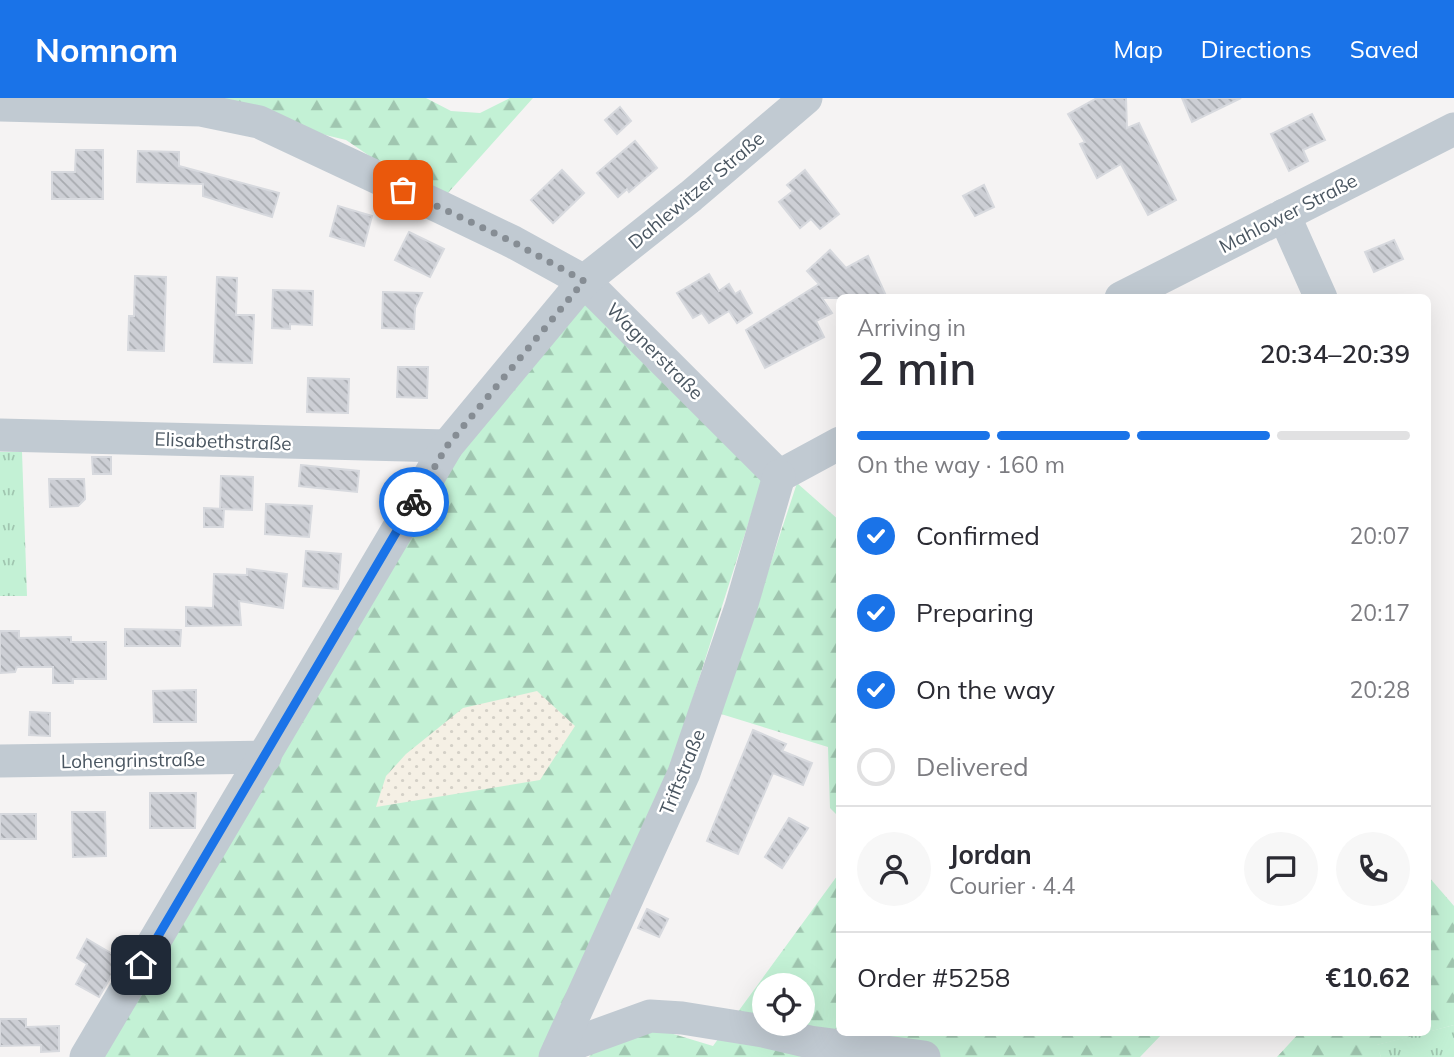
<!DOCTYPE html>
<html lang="en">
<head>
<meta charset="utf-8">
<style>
  :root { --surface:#fff; --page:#f7f7f7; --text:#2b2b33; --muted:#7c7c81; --line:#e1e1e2; --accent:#1a73e8 }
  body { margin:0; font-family:Mulish,sans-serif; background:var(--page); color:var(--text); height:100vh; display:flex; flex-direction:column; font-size:26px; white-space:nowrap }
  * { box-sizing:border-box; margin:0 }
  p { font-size:23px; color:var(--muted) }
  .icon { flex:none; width:38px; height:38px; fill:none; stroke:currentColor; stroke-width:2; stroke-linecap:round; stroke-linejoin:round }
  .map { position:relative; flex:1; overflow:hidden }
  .panel { position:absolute; left:836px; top:196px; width:595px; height:742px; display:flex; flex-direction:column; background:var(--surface); border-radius:10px; box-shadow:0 7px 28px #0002 }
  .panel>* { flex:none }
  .fabs { position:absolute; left:752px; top:875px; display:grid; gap:14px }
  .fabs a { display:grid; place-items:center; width:63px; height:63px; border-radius:50%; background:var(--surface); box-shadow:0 7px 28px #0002; font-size:35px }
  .pin { position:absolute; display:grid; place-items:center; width:60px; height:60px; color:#fff; margin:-30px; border-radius:14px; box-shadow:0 4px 10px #0006 }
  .courier { position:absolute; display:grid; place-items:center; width:70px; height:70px; margin:-35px; border:5px solid #1a73e8; border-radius:50%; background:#fff; color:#222; box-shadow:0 2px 9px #0007 }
  .overview em { font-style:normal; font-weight:600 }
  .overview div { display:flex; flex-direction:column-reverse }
  .overview { display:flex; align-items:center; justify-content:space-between; height:119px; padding:0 21px }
  h1 { font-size:46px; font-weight:600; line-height:52px }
  .bar { display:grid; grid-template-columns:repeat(4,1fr); gap:10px 7px; align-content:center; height:84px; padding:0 21px }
  .bar i { height:9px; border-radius:5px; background:var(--line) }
  .bar .current { background:var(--accent) }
  .bar p { grid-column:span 4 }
  .line { display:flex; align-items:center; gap:18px; padding:0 21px; border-top:2px solid var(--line) }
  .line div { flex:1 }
  .round { display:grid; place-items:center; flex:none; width:74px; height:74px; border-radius:37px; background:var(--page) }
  ol { padding:0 21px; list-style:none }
  li { display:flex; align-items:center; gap:21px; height:77px }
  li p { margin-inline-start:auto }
  li .icon { padding:7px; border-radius:50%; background:var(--accent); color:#fff; stroke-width:4 }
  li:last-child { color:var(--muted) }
  li i { width:38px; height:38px; border:4px solid var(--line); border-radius:50% }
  header { display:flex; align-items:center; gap:42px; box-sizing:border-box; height:98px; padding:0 35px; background:var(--accent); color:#fff }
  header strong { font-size:33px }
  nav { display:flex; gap:38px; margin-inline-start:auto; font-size:24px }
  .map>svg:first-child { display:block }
  .grass { fill:url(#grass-tufts) }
  .forest { fill:url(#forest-firs); fill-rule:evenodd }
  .sand { fill:url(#sand-dots) }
  .building { fill:url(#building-back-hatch); stroke:#d7d9de; stroke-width:2 }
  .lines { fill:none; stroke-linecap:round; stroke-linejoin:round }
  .minor { stroke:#c1cad2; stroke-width:33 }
  .done { stroke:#868d94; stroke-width:7; stroke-dasharray:0 12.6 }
  .route { stroke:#1a73e8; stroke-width:9 }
  .labels { text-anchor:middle; stroke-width:5; stroke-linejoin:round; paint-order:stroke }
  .street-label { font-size:19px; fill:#4a5661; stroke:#fff }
</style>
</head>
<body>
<header>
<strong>Nomnom</strong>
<nav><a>Map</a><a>Directions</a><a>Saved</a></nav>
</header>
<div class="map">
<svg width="1454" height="959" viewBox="0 0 1454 959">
  <defs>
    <pattern id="grass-tufts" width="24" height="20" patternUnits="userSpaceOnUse" patternTransform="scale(1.75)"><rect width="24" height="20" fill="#c3f1d5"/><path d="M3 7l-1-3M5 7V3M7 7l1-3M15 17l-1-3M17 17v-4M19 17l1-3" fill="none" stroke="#a0c6b0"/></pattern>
    <pattern id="forest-firs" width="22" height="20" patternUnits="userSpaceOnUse" patternTransform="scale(1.75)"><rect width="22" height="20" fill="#c3f1d5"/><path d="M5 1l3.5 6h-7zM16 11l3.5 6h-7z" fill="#a0c6b0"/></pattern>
    <pattern id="sand-dots" width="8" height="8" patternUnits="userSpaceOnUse" patternTransform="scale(1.75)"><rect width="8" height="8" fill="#f5f0e5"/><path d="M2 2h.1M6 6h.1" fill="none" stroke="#d4d0c7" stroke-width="1.8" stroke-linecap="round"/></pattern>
    <pattern id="building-back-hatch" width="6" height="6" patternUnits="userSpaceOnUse" patternTransform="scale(1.75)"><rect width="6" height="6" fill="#cdcfd5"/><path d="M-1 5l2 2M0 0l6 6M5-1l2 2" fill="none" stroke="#a8abb0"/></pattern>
  </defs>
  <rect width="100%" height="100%" fill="#f5f3f3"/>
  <g class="grass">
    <polygon points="0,354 22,354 27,498 0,498"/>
    <polygon points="1454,927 1454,959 1381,959 1376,947"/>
  </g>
  <g class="forest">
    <polygon points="163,0 426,0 451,13 480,15 510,0 533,0 439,105 346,42 195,5"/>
    <polygon points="584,183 770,357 670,672 548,959 86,959 447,348"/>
    <polygon points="797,385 840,423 840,720 830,710 828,649 721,616"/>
    <path d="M 840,774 L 840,934 L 1163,935 L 1140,959 L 589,959 L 592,955 L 647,928 L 713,948 ZM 765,887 L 803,887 L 803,926 L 765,926 Z"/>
    <polygon points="1428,778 1454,808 1454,927 1428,934"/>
    <polygon points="1300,934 1425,934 1425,935 1377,947 1381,959 1277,959"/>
  </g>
  <polygon class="sand" points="537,593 575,628 540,682 376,709 386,678 406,656 463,610"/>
  <g class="building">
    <polygon points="1097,0 1126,0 1127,30 1139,25 1176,102 1148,117 1121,66 1097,80 1080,46 1085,44 1068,16"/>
    <polygon points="1182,0 1241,0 1192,24"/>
    <polygon points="620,9 631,23 617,36 605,22"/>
    <polygon points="1312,16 1325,42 1303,52 1308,63 1289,73 1271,36"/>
    <polygon points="635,43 657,70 629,94 627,91 618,99 597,75"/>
    <polygon points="76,52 103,52 103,101 52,101 52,74 75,74"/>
    <polygon points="138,53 179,54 179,68 279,95 272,119 203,98 203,86 137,84"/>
    <polygon points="562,72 584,95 553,125 531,102"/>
    <polygon points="805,72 839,116 820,131 811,121 800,130 779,104 793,93 787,87"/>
    <polygon points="984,87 994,109 975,118 963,98"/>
    <polygon points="338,108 372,118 364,148 330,138"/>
    <polygon points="409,134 444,151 430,179 395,162"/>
    <polygon points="1394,142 1403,161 1374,174 1365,154"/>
    <polygon points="830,152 846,170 868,158 887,200 822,200 832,215 816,223 824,239 765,270 746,232 819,186 807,173"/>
    <polygon points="709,176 719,193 729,186 735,196 740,193 752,215 737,225 729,213 709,225 702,215 693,220 677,195"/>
    <polygon points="135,178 166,179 164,253 128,252 129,218 134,218"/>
    <polygon points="217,179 237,180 236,217 254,217 252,265 214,264"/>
    <polygon points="273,192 313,193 312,227 290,226 290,231 272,230"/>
    <polygon points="383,194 422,195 415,210 414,231 382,230"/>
    <polygon points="398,269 428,269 427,300 397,299"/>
    <polygon points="308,280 349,281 348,315 307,314"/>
    <polygon points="92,359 111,359 111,376 93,376"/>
    <polygon points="301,367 359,373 357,394 299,388"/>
    <polygon points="221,378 253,379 252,412 220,411"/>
    <polygon points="49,381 84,381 85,401 78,408 50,409"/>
    <polygon points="266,406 312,408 309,439 265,436"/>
    <polygon points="204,410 224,411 223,429 204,429"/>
    <polygon points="306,453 341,456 338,491 303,488"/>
    <polygon points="247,471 287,476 283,510 239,503 241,527 186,528 186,509 213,510 214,476 247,477"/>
    <polygon points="125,531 181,532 180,548 125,548"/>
    <polygon points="0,533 19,533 19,540 71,539 71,544 106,544 106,581 73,581 73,585 53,585 53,569 17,569 15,574 0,575"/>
    <polygon points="196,592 196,624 154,624 153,593"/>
    <polygon points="30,614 50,615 50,638 29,637"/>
    <polygon points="753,632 786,646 782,653 812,665 803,687 773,675 738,756 707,743"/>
    <polygon points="150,695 196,695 195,730 150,730"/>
    <polygon points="72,714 105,714 106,758 73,759"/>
    <rect x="0" y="716" width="36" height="25"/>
    <polygon points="789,720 808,730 782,770 765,759"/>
    <polygon points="647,811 668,821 659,839 638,830"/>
    <polygon points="87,841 121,861 99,899 76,886 87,866 77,860"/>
    <polygon points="0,921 26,921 26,929 59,928 59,953 41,954 41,947 0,948"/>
  </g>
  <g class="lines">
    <g class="minor">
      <polyline points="0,7 201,12 259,24 438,108 513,144 584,183 779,378"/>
      <polyline points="1284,117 1321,200"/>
      <polyline points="1121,200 1454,31"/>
      <polyline points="0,337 447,348"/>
      <polyline points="779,378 840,345"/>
      <polyline points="0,663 265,659"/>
      <polyline points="559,951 650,918 682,920 763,933 810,944 924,959"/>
      <polyline points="86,959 447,348 584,183 691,98 806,0"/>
      <polyline points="555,959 684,675 741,509 779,378"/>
    </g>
  </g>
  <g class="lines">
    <polyline class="done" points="403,92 513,144 584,183 447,348 414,404"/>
    <polyline class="route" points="141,867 414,404"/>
  </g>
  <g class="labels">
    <g class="street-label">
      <text transform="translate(696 92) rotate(-40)" y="7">Dahlewitzer Straße</text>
      <text transform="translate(1288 115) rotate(-27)" y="7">Mahlower Straße</text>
      <text transform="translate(655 253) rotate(45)" y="7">Wagnerstraße</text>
      <text transform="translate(223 343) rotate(2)" y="7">Elisabethstraße</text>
      <text transform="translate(133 662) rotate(-1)" y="7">Lohengrinstraße</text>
      <text transform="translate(682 674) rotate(-68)" y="7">Triftstraße</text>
    </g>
  </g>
</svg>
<div class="fabs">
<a><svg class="icon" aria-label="locate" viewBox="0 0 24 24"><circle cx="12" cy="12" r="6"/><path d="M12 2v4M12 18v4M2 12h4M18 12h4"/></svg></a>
</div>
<div class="pin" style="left:403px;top:92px;background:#ea580c"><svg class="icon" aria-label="bag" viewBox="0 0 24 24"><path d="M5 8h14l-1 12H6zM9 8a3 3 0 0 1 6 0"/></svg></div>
<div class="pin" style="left:141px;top:867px;background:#1f2937"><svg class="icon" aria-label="home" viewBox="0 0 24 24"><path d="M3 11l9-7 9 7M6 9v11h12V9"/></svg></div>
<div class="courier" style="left:414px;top:404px"><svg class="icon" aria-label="bike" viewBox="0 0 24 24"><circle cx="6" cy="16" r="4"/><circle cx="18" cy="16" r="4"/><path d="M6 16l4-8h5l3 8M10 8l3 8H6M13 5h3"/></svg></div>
<section class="panel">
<div class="overview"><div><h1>2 min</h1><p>Arriving in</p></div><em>20:34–20:39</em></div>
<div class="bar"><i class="current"></i><i class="current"></i><i class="current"></i><i></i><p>On the way · 160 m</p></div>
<ol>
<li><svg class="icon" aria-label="check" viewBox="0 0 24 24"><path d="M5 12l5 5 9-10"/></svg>Confirmed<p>20:07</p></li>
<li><svg class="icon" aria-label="check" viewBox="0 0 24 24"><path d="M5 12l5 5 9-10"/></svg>Preparing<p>20:17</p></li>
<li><svg class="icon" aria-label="check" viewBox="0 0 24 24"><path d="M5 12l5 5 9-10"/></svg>On the way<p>20:28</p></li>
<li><i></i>Delivered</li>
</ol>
<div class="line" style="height:126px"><a class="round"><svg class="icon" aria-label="person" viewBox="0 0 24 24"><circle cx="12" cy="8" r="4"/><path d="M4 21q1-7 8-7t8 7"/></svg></a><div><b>Jordan</b><p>Courier · 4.4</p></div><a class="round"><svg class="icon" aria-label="chat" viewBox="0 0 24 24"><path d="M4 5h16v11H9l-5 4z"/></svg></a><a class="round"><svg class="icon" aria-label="phone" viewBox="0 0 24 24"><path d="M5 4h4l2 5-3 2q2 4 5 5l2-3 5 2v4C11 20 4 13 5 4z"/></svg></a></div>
<div class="line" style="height:91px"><div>Order #5258</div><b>€10.62</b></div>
</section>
</div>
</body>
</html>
